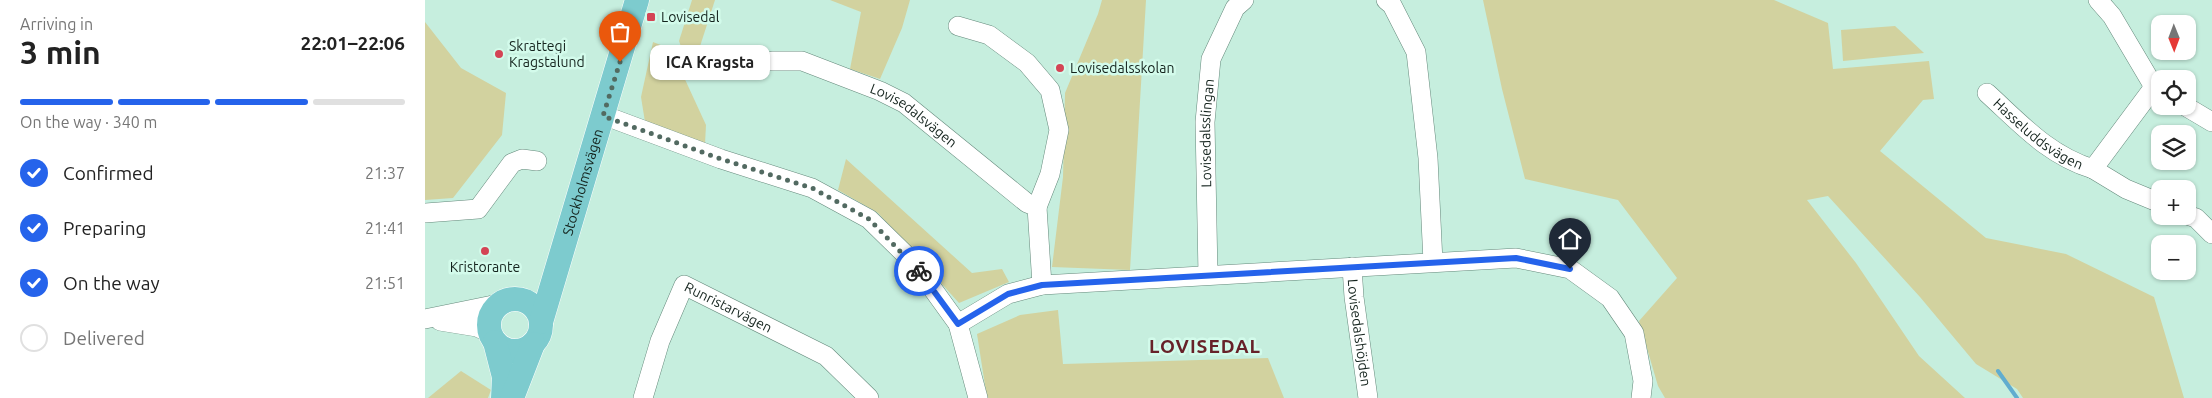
<!DOCTYPE html>
<html lang="en">
<head>
<meta charset="utf-8">
<style>
  :root { --surface:#fff; --page:#f6f6f6; --text:#222; --muted:#767676; --line:#e0e0e0; --accent:#2563eb }
  body { margin:0; font-family:Ubuntu,sans-serif; background:var(--page); color:var(--text); height:100vh; display:flex; flex-direction:column; font-size:19px; white-space:nowrap }
  * { box-sizing:border-box; margin:0 }
  p { font-size:16px; color:var(--muted) }
  .icon { flex:none; width:28px; height:28px; fill:none; stroke:currentColor; stroke-width:2; stroke-linecap:round; stroke-linejoin:round }
  .map { position:relative; flex:1; overflow:hidden }
  .panel { display:flex; flex-direction:column; background:var(--surface); width:425px }
  .panel>* { flex:none }
  .needle { width:32px; rotate:179deg }
  .tools { position:absolute; left:1726px; top:15px; display:grid; gap:10px }
  .tools a { display:grid; place-items:center; width:45px; height:45px; border-radius:10px; background:var(--surface); box-shadow:0 1px 4px #0004; font-size:25px }
  .pin { position:absolute; display:grid; place-items:center; width:42px; height:42px; color:#fff; margin:-51px -21px; border-radius:50% 50% 50% 0; rotate:-45deg; box-shadow:0 0 5px #0007 }
  .pin .icon { rotate:45deg }
  .courier { position:absolute; display:grid; place-items:center; width:50px; height:50px; margin:-25px; border:4px solid #2563eb; border-radius:50%; background:#fff; color:#222; box-shadow:0 1px 6px #0007 }
  .bubble { position:absolute; height:35px; border-radius:10px; background:var(--surface); box-shadow:0 1px 4px #0004; font-size:16px; font-weight:700; line-height:35px; text-align:center }
  .head em { font-style:normal; font-weight:700 }
  .head div { display:flex; flex-direction:column-reverse }
  .head { display:flex; align-items:center; justify-content:space-between; height:85px; padding:0 20px }
  h1 { font-size:32px; font-weight:700; line-height:38px }
  .bar { display:grid; grid-template-columns:repeat(4,1fr); gap:8px 5px; align-content:center; height:60px; padding:0 20px }
  .bar i { height:6px; border-radius:4px; background:var(--line) }
  .bar .on { background:var(--accent) }
  .bar p { grid-column:span 4 }
  ol { padding:0 20px; list-style:none }
  li { display:flex; align-items:center; gap:15px; height:55px }
  li p { margin-inline-start:auto }
  li .icon { padding:5px; border-radius:50%; background:var(--accent); color:#fff; stroke-width:4 }
  li:last-child { color:var(--muted) }
  li i { width:28px; height:28px; border:2px solid var(--line); border-radius:50% }
  main { display:flex; flex:1; min-height:0 }
  .map>svg:first-child { display:block }
  .green { fill:#d2d29f }
  .lines { fill:none; stroke-linecap:round; stroke-linejoin:round }
  .stream { stroke:#61adcf; stroke-width:4 }
  .minor-casing { stroke:#64897b; stroke-width:20 }
  .major-casing { stroke:#fff; stroke-width:25 }
  .minor { stroke:#fff; stroke-width:19 }
  .major { stroke:#7dcbce; stroke-width:24 }
  .done { stroke:#526a61; stroke-width:5; stroke-dasharray:0 9 }
  .route { stroke:#2563eb; stroke-width:6 }
  .poi-dot { fill:#d44455; stroke:#d3fbeb; stroke-width:2 }
  .labels { text-anchor:middle; stroke-width:5; stroke-linejoin:round; paint-order:stroke }
  .poi-label { font-size:14px; fill:#14231d; stroke:#d3fbeb; text-anchor:start }
  .street-label { font-size:14px; fill:#14231d; stroke:#d3fbeb }
  .district-label { font-size:19px; font-weight:bold; letter-spacing:1px; fill:#672229; stroke:#d3fbeb }
</style>
</head>
<body>
<main>
<section class="panel">
<div class="head"><div><h1>3 min</h1><p>Arriving in</p></div><em>22:01–22:06</em></div>
<div class="bar"><i class="on"></i><i class="on"></i><i class="on"></i><i></i><p>On the way · 340 m</p></div>
<ol>
<li><svg class="icon" aria-label="check" viewBox="0 0 24 24"><path d="M5 12l5 5 9-10"/></svg>Confirmed<p>21:37</p></li>
<li><svg class="icon" aria-label="check" viewBox="0 0 24 24"><path d="M5 12l5 5 9-10"/></svg>Preparing<p>21:41</p></li>
<li><svg class="icon" aria-label="check" viewBox="0 0 24 24"><path d="M5 12l5 5 9-10"/></svg>On the way<p>21:51</p></li>
<li><i></i>Delivered</li>
</ol>
</section>
<div class="map">
<svg width="1787" height="398" viewBox="0 0 1787 398">
  <rect width="100%" height="100%" fill="#c6eede"/>
  <g class="green">
    <polygon points="267,0 290,0 266,74 254,41"/>
    <polygon points="405,0 485,0 477,28 455,79 425,69 436,12"/>
    <polygon points="677,0 721,0 705,270 627,267 638,177 640,93 673,14"/>
    <polygon points="1058,0 1349,0 1403,23 1408,69 1504,61 1509,99 1498,100 1455,151 1561,238 1641,254 1729,297 1759,398 1598,398 1592,389 1551,364 1495,297 1403,196 1382,200 1431,263 1494,356 1540,398 1240,398 1233,386 1214,321 1252,278 1193,200 1100,179 1077,89"/>
    <polygon points="0,22 36,68 81,93 77,135 28,198 0,200"/>
    <polygon points="1470,26 1499,53 1418,61 1416,30"/>
    <polygon points="228,42 246,49 281,125 280,144 220,122 216,97"/>
    <polygon points="421,159 547,273 577,269 584,282 534,303 453,213 413,190"/>
    <polygon points="633,310 638,364 843,358 859,398 562,398 552,334 595,315"/>
    <polygon points="36,371 66,390 63,398 3,398"/>
  </g>
  <g class="lines">
    <polyline class="stream" points="1573,371 1592,398"/>
    <defs>
      <g id="minor">
        <polyline points="961,0 967,5 991,52 1003,158 1008,262"/>
        <polyline points="1673,0 1687,16 1729,87 1735,91"/>
        <polyline points="533,26 564,35 602,63 625,90 634,130 625,174 612,207"/>
        <path id="s1" d="M 347,61 L 377,61 L 455,91 L 479,103 L 602,203 L 612,207 L 617,285"/>
        <polyline points="1729,87 1668,169 1701,189 1735,203"/>
        <path id="s2" d="M 1562,93 C 1596,124 1623,155 1668,169"/>
        <polyline points="1760,106 1787,122"/>
        <polyline points="178,115 296,159 387,188 444,219 489,263 533,324 553,398"/>
        <polyline points="0,213 53,209 87,163 97,159 112,161"/>
        <polyline points="1762,215 1771,218 1787,234"/>
        <path id="s3" d="M 927,267 L 929,297 L 943,398"/>
        <path id="s4" d="M 783,275 L 780,122 L 786,59 L 810,8 L 819,0"/>
        <polyline points="0,319 73,304"/>
        <polyline points="15,321 52,327 65,333"/>
        <polyline points="533,324 583,294 617,285 1091,258 1145,269 1185,298 1209,333 1218,381 1216,398"/>
        <path id="s5" d="M 218,398 L 235,341 L 259,285 L 401,356 L 444,398"/>
      </g>
      <g id="major">
        <circle cx="90" cy="325" r="26"/>
        <path id="s6" d="M 116,322 L 212,0"/>
        <polyline points="70,342 79,377 78,398"/>
        <polyline points="87,398 108,344"/>
      </g>
    </defs>
    <use href="#minor" class="minor-casing"/>
    <use href="#major" class="major-casing"/>
    <use href="#minor" class="minor"/>
    <use href="#major" class="major"/>
  </g>
  <g class="lines">
    <polyline class="done" points="195,62 178,116 296,159 387,188 444,219 494,271"/>
    <polyline class="route" points="494,271 533,324 583,294 617,285 1091,258 1145,269"/>
  </g>
  <g class="poi-dot">
    <rect x="221" y="12" width="10" height="10" rx="2.5"/>
    <circle cx="74" cy="54" r="5"/>
    <circle cx="635" cy="68" r="5"/>
    <circle cx="60" cy="251" r="5"/>
  </g>
  <g class="labels">
    <g class="poi-label">
      <text x="236" y="22">Lovisedal</text>
      <text x="84" y="51">Skrattegi<tspan x="84" dy="16">Kragstalund</tspan></text>
      <text x="645" y="73">Lovisedalsskolan</text>
      <text x="60" y="272" text-anchor="middle">Kristorante</text>
    </g>
    <g class="street-label">
      <text dy="5" stroke="none"><textPath href="#s1" startOffset="155">Lovisedalsvägen</textPath></text>
      <text dy="5" stroke="none"><textPath href="#s2" startOffset="66">Hasseluddsvägen</textPath></text>
      <text dy="5" stroke="none"><textPath href="#s4" startOffset="142">Lovisedalsslingan</textPath></text>
      <text dy="5" stroke="none"><textPath href="#s6" startOffset="146">Stockholmsvägen</textPath></text>
      <text dy="5" stroke="none"><textPath href="#s5" startOffset="170">Runristarvägen</textPath></text>
      <text dy="5" stroke="none"><textPath href="#s3" startOffset="66">Lovisedalshöjden</textPath></text>
    </g>
    <g class="district-label">
      <text x="780" y="353">LOVISEDAL</text>
    </g>
  </g>
</svg>
<div class="tools">
<a><svg class="needle" viewBox="-14 -14 28 28"><path d="M0-13l5 13h-10z" fill="#e53935"/><path d="M0 13l5-13h-10z" fill="#767676"/></svg></a>
<a><svg class="icon" aria-label="locate" viewBox="0 0 24 24"><circle cx="12" cy="12" r="6"/><path d="M12 2v4M12 18v4M2 12h4M18 12h4"/></svg></a>
<a><svg class="icon" aria-label="layers" viewBox="0 0 24 24"><path d="M12 4l9 5-9 5-9-5zM3 14l9 5 9-5"/></svg></a>
<a>+</a>
<a>−</a>
</div>
<div class="pin" style="left:195px;top:62px;background:#ea580c"><svg class="icon" aria-label="bag" viewBox="0 0 24 24"><path d="M5 8h14l-1 12H6zM9 8a3 3 0 0 1 6 0"/></svg></div>
<div class="pin" style="left:1145px;top:269px;background:#1f2937"><svg class="icon" aria-label="home" viewBox="0 0 24 24"><path d="M3 11l9-7 9 7M6 9v11h12V9"/></svg></div>
<div class="courier" style="left:494px;top:271px"><svg class="icon" aria-label="bike" viewBox="0 0 24 24"><circle cx="6" cy="16" r="4"/><circle cx="18" cy="16" r="4"/><path d="M6 16l4-8h5l3 8M10 8l3 8H6M13 5h3"/></svg></div>
<div class="bubble" style="left:225px;top:45px;width:120px">ICA Kragsta</div>
</div>
</main>
</body>
</html>
